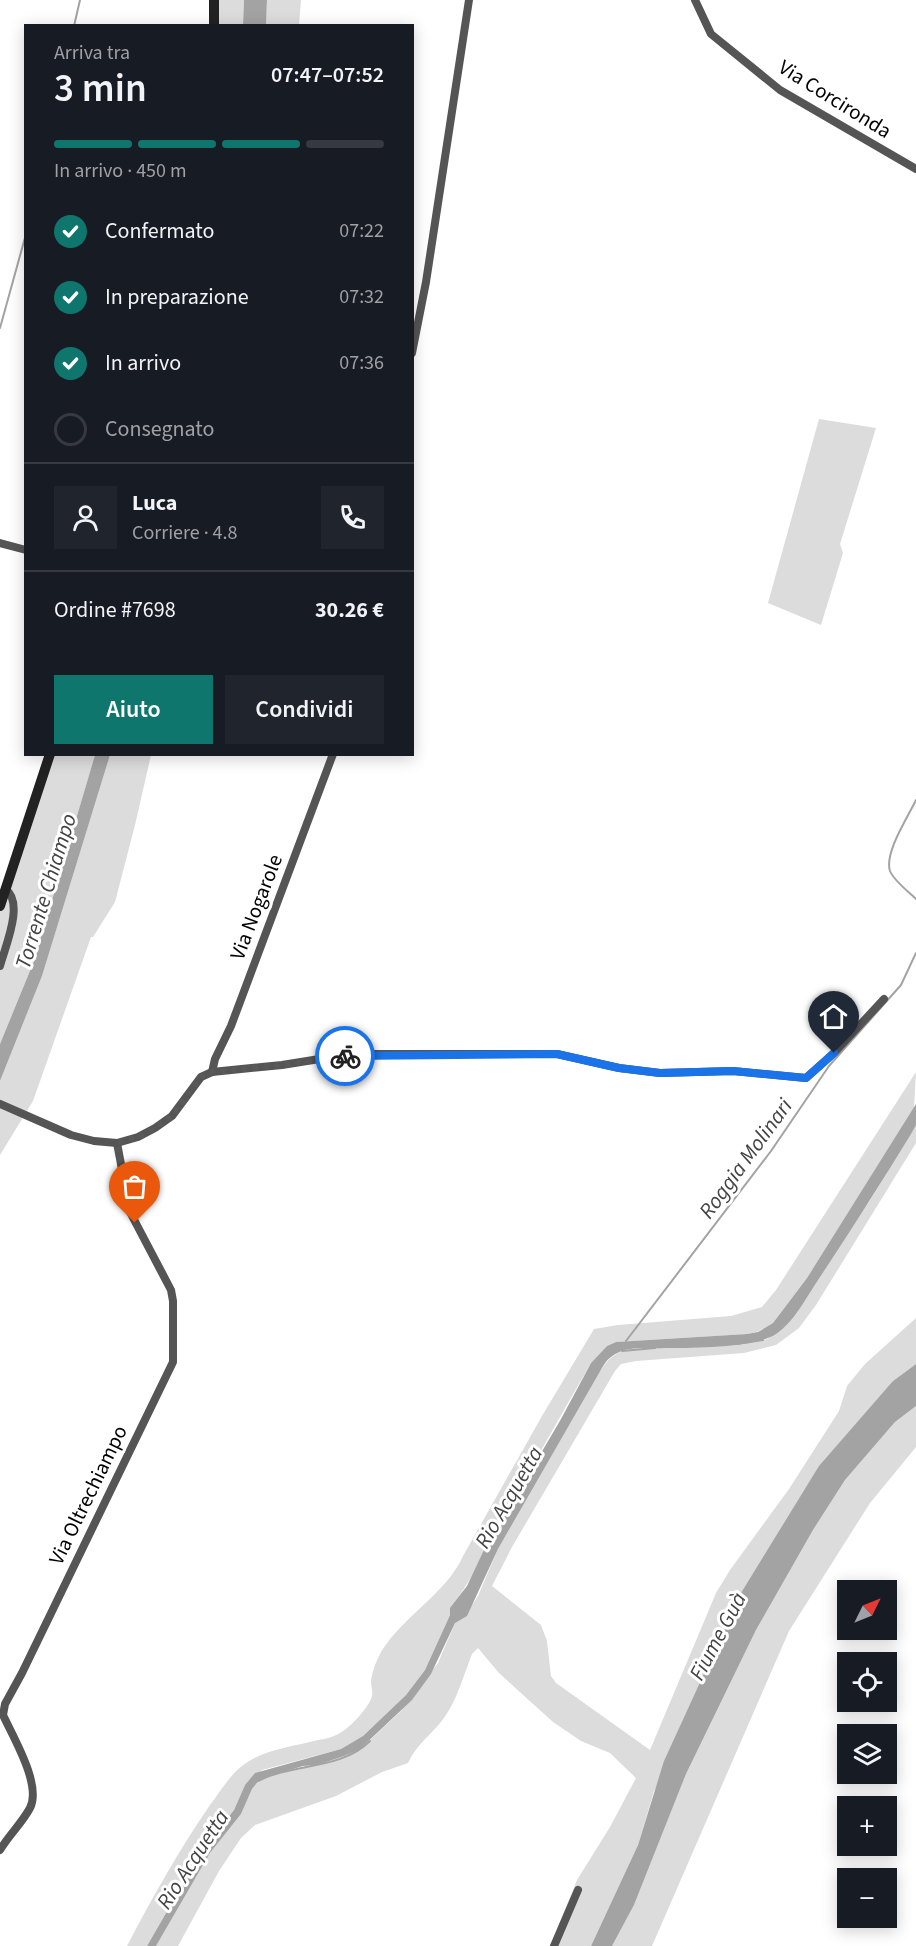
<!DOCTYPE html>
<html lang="it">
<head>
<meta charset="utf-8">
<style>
  :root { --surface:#171b24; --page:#20242c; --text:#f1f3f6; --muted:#9ea1a6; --line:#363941; --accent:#0f766e }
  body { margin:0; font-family:"Source Sans 3",sans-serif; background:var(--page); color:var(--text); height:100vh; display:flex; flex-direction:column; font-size:22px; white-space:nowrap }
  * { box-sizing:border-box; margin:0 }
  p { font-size:20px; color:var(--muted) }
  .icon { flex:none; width:33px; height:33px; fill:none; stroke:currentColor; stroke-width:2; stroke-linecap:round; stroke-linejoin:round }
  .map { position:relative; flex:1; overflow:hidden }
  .side { position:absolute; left:24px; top:24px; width:390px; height:732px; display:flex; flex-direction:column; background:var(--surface); border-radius:0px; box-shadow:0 3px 15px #0003 }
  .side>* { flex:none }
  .needle { width:39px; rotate:47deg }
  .buttons { position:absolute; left:837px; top:1580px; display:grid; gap:12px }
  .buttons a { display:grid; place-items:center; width:60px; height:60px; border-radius:0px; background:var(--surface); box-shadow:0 3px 15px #0003; font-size:30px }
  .pin { position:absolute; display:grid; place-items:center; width:51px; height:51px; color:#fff; margin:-62px -26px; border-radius:50% 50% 50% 0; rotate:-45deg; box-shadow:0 0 6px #0007 }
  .pin .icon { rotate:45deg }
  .courier { position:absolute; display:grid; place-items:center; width:60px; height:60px; margin:-30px; border:4px solid #1a73e8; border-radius:50%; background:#fff; color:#222; box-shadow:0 2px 8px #0007 }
  .overview em { font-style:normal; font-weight:600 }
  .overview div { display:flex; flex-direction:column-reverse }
  .overview { display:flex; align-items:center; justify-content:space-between; height:102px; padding:0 30px }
  h1 { font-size:39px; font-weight:600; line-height:45px }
  .bar { display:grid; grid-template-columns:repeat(4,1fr); gap:9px 6px; align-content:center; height:72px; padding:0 30px }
  .bar i { height:8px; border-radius:4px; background:var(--line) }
  .bar .active { background:var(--accent) }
  .bar p { grid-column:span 4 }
  .line { display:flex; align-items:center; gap:15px; padding:0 30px; border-top:2px solid var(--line) }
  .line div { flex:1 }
  .round { display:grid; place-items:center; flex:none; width:63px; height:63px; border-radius:0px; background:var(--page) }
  ol { padding:0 30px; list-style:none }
  li { display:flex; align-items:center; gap:18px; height:66px }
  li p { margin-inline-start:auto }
  li .icon { padding:6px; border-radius:50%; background:var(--accent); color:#fff; stroke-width:4 }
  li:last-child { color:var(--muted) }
  li i { width:33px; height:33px; border:3px solid var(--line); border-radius:50% }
  .cta { display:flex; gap:12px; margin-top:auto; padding:12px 30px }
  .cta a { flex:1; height:69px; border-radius:0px; background:var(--accent); color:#fff; font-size:24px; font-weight:600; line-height:69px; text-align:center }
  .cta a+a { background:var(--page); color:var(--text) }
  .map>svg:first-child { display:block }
  .green { fill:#dcdcdc }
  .water { fill:#a3a3a3 }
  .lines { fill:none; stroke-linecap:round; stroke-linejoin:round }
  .stream { stroke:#a3a3a3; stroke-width:2 }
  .street { stroke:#555; stroke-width:8 }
  .secondary { stroke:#222; stroke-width:10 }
  .done { stroke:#595959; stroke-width:6; stroke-dasharray:0 10.8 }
  .route { stroke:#1a73e8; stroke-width:8 }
  .labels { text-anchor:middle; stroke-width:6; stroke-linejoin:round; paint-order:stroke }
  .street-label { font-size:21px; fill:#000; stroke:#fff }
  .water-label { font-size:22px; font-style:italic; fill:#444; stroke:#fff }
</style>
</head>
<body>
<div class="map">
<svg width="916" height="1946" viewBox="0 0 916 1946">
  <rect width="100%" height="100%" fill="#fff"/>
  <g class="green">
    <polygon points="218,0 244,0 243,25 218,25"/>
    <polygon points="267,0 301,0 299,25 266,25"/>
    <polygon points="819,419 876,428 840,544 843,553 821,625 768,603"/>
    <polygon points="49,755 95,755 34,961 0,1044 0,903"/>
    <polygon points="110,755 151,755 135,825 115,902 93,937 91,937 33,1101 0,1155 0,1081 42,976"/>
    <path d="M 916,1072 L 914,1108 L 807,1278 L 773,1323 L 757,1332 L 747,1334 L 616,1342 L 607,1346 L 591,1363 C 551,1432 512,1502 474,1572 C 469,1582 450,1608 450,1615 L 425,1670 L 406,1695 L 363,1736 L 341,1749 L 262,1770 L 245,1785 L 234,1810 L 203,1849 L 147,1946 L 127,1946 C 152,1898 179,1850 210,1805 C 220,1792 229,1776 242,1766 C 262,1750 290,1747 314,1741 C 323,1739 332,1738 340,1733 C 350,1728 370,1706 372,1696 C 373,1691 371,1686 371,1682 C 372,1671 376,1662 381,1652 C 403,1616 446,1594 463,1556 L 542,1416 L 594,1329 L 618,1325 L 731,1316 L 762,1307 L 776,1290 Z"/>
    <path d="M 916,1125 L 916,1143 L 816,1305 L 799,1328 L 776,1345 L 744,1353 L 636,1361 L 621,1364 L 615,1371 L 512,1547 L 492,1586 L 541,1625 L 547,1641 L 551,1676 L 556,1683 L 650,1750 L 716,1593 L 730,1570 L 789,1489 L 839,1411 L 847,1386 L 865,1364 L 916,1318 L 916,1364 L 893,1381 L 654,1791 L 638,1845 L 591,1946 L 550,1946 L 577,1880 L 610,1827 L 636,1778 L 610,1753 L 581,1741 L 553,1722 L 499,1673 L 478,1648 L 472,1654 C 464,1674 458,1697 446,1715 C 435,1732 416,1744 408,1763 L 382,1772 L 336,1796 L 255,1825 L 241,1838 L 219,1871 L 178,1946 L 156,1946 L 210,1853 L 241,1814 L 252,1789 L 260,1779 L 344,1756 L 368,1742 L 402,1710 L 438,1663 L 455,1623 L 468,1611 L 478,1596 L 498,1549 L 598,1375 C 609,1357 615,1351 637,1348 L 720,1346 L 768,1339 L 869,1202 Z"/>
    <polygon points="916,1406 916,1447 870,1503 789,1631 652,1946 612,1946 634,1905 686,1774 756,1630 813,1530 845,1480 895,1422"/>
  </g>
  <g class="water">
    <polygon points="244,0 267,0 266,25 243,25"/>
    <polygon points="95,755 110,755 42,976 0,1081 0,1044 34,961"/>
    <path d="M 916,1104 L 916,1125 L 911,1134 C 881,1183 850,1232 818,1280 C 806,1298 794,1322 776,1334 C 756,1348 690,1348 664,1348 C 646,1349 626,1345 611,1357 C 605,1361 601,1370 598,1375 L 498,1549 L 467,1616 L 455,1623 L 431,1674 L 412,1700 L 360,1749 L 344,1756 L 317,1765 L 303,1766 L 260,1779 L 252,1789 L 241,1814 L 210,1853 L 156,1946 L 147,1946 L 203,1849 L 234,1810 L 245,1785 L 255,1773 L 341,1749 L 363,1736 L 406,1695 L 425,1670 L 450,1615 L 450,1608 L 467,1586 L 483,1552 L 561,1419 L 591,1363 L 607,1346 L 616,1342 L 747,1334 L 758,1332 L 773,1323 L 807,1278 Z"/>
    <polygon points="916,1364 916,1406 895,1422 845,1480 813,1530 756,1630 686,1774 634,1905 612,1946 591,1946 638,1845 664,1761 741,1593 819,1466 893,1381"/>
  </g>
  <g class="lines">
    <g class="stream">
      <polyline points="74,26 80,0"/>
      <polyline points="0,328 26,234"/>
      <path d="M 916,800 C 908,817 884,853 890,871 C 894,881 909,892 916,899"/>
      <polyline points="626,1341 771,1151 829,1066 901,985 916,953"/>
      <polyline points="736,1344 763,1340"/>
      <polyline points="622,1351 655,1348"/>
      <path d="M 258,1781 C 293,1763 341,1770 370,1741"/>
    </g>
    <g class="street">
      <polyline points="695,0 711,34 780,90 916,169"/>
      <polyline points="412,353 426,282 469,0"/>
      <polyline points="0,543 26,550"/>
      <path d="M 0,966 C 5,947 25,902 5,889"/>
      <polyline points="212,1072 215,1059 231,1026 333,754"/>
      <polyline points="0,1104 71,1135 94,1141 117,1143 138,1137 155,1128 172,1116 201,1077 212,1072 282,1065 332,1057 365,1054 557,1054 619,1068 660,1073 733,1071 806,1078 834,1053 884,999"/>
      <path d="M 0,1850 C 9,1835 22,1823 30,1808 C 42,1785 13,1737 3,1715 L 5,1704 L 22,1673 L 173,1362 L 173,1301 L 171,1290 L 130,1212 L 117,1143"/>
      <polyline points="554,1946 578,1890"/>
    </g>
    <g class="secondary">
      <polyline points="214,0 214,26"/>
      <polyline points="0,906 50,754"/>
    </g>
  </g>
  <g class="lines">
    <polyline class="done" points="135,1223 127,1200 117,1143 138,1137 155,1128 172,1116 201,1077 212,1072 282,1065 345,1056"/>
    <polyline class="route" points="345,1056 557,1054 619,1068 660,1073 733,1071 806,1078 834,1053"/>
  </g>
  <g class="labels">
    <g class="street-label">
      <text transform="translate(835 99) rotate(32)" y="7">Via Corcironda</text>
      <text transform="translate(256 907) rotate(-69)" y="7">Via Nogarole</text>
      <text transform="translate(88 1495) rotate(-64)" y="7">Via Oltrechiampo</text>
    </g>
    <g class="water-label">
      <text transform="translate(45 891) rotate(-73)" y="8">Torrente Chiampo</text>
      <text transform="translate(745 1158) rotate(-54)" y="8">Roggia Molinari</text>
      <text transform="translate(508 1497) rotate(-60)" y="8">Rio Acquetta</text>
      <text transform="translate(717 1636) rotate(-62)" y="8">Fiume Guà</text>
      <text transform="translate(192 1859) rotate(-57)" y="8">Rio Acquetta</text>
    </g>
  </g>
</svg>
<div class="buttons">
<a><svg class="needle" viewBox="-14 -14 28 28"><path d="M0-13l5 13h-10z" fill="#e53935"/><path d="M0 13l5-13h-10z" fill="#9ea1a6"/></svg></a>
<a><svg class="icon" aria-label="locate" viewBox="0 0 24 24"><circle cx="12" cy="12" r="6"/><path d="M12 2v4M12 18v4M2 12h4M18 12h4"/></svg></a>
<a><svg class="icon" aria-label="layers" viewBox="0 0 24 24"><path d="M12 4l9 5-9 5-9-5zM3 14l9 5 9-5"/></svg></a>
<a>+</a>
<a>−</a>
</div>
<div class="pin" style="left:135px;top:1223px;background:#ea580c"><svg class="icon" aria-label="bag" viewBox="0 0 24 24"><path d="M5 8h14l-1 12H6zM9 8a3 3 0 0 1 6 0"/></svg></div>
<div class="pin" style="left:834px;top:1053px;background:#1f2937"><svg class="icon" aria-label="home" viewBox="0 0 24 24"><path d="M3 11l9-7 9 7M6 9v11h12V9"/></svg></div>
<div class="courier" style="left:345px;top:1056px"><svg class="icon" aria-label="bike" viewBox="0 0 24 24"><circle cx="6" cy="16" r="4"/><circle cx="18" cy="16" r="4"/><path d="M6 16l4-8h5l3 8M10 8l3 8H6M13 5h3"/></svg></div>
<section class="side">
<div class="overview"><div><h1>3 min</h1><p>Arriva tra</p></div><em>07:47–07:52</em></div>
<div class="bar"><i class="active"></i><i class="active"></i><i class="active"></i><i></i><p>In arrivo · 450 m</p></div>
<ol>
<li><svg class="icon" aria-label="check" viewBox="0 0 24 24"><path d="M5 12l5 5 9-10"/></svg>Confermato<p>07:22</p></li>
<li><svg class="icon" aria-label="check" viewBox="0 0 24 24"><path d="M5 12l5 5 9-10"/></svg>In preparazione<p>07:32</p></li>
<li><svg class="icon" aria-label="check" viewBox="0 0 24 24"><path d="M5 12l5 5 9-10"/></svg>In arrivo<p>07:36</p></li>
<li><i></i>Consegnato</li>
</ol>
<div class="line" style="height:108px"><a class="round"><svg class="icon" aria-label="person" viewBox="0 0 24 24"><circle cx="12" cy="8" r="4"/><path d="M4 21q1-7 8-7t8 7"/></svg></a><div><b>Luca</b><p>Corriere · 4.8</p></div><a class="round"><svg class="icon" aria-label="phone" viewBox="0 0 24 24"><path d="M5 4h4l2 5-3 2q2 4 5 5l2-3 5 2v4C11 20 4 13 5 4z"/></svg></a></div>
<div class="line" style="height:78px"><div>Ordine #7698</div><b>30.26 €</b></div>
<div class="cta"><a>Aiuto</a><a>Condividi</a></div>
</section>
</div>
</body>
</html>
